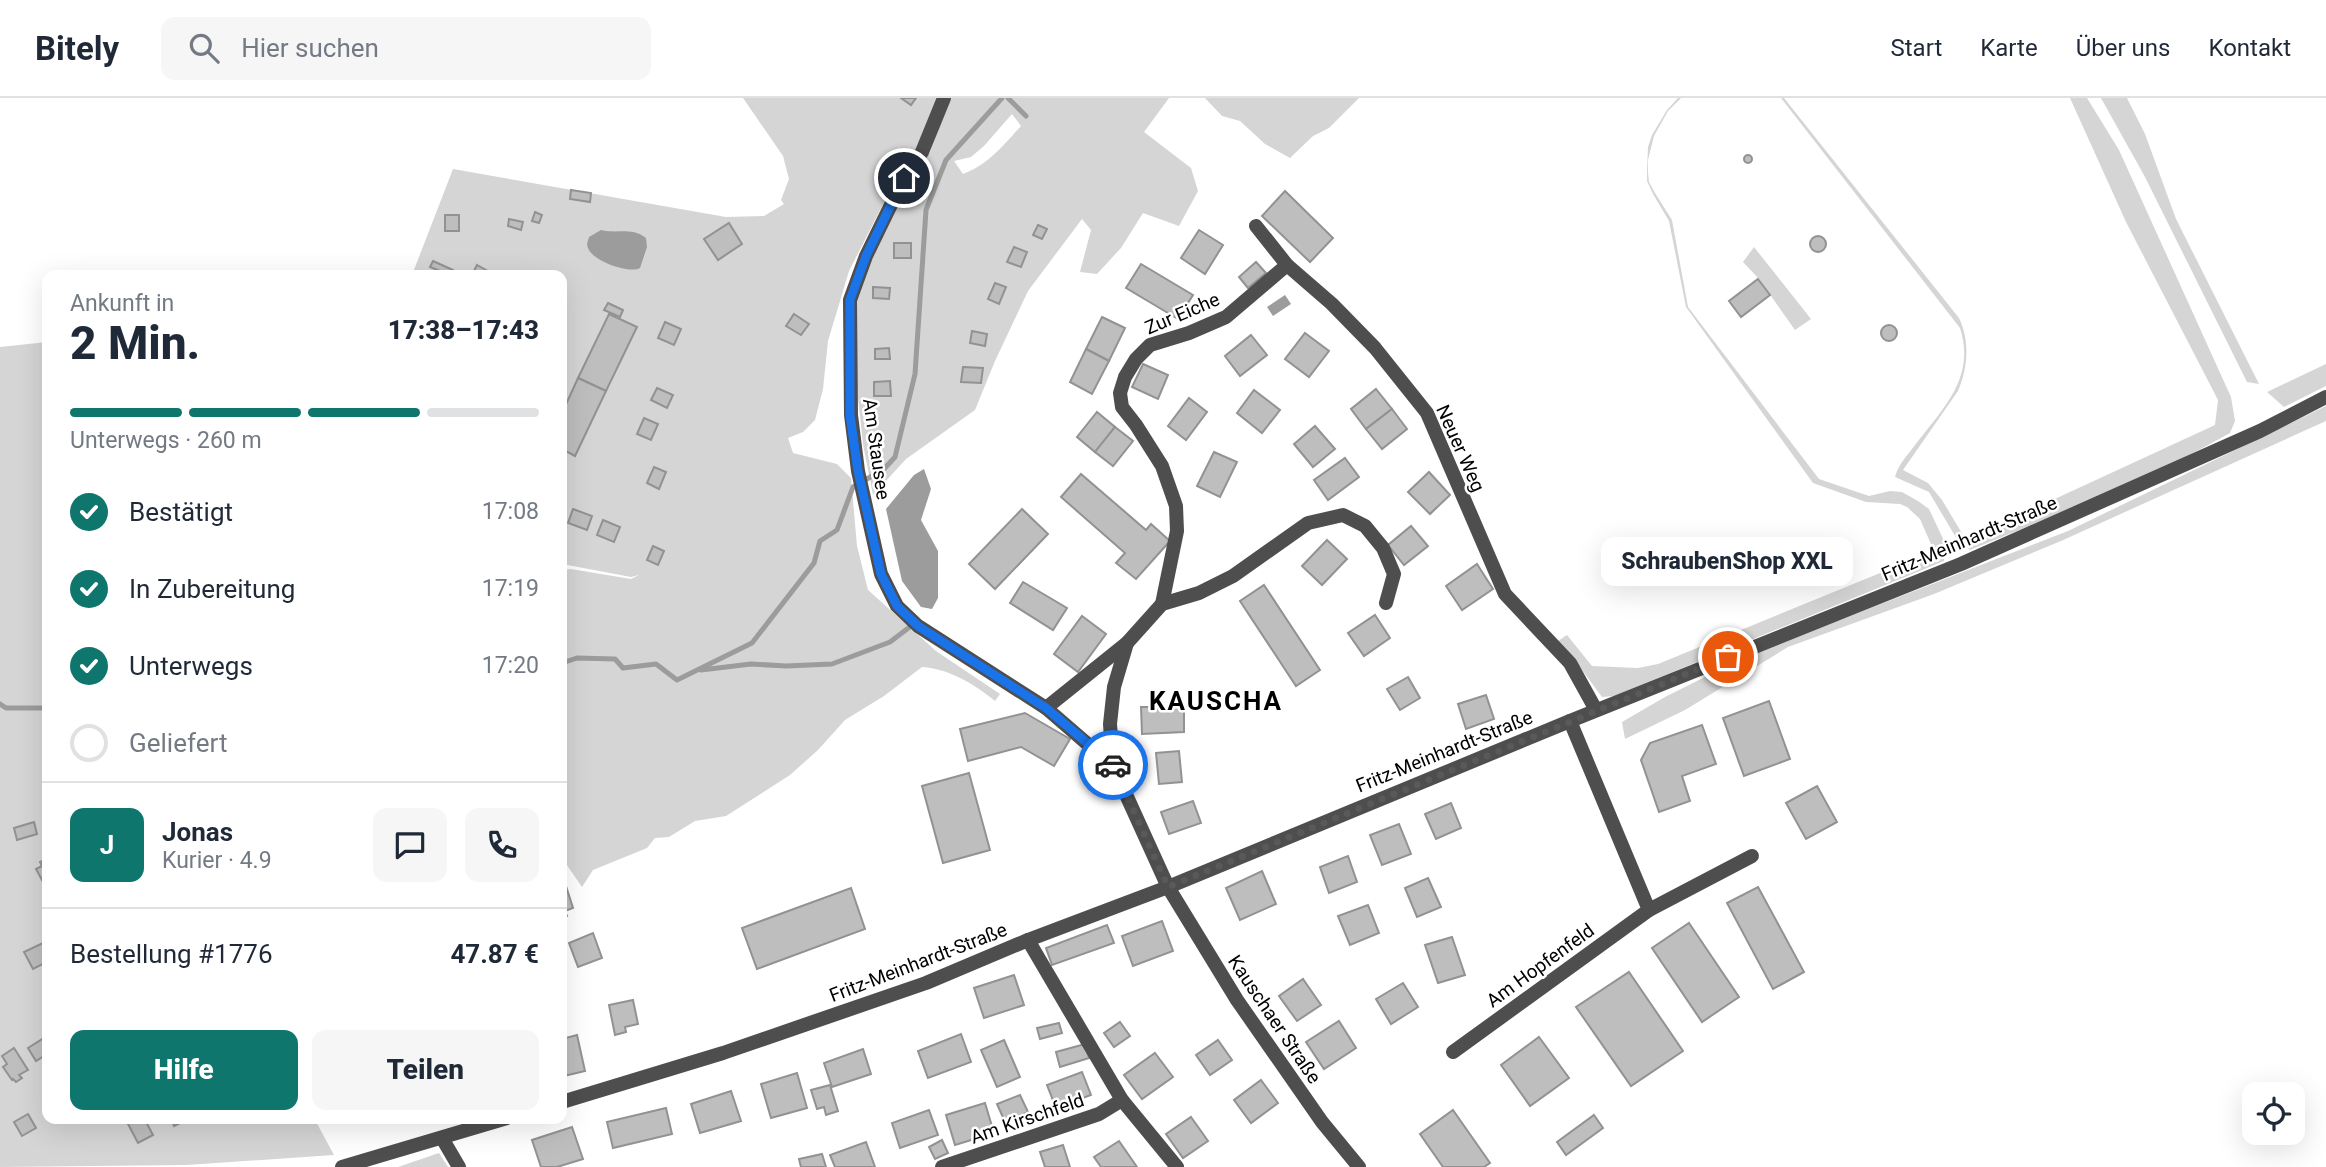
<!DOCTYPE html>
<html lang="de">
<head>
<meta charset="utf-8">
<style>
  :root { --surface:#fff; --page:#f6f6f7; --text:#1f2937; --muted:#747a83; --line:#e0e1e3; --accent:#0f766e }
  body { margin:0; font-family:Roboto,sans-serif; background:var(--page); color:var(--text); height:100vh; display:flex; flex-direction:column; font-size:26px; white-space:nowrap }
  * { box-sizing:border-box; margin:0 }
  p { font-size:23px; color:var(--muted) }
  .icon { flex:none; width:38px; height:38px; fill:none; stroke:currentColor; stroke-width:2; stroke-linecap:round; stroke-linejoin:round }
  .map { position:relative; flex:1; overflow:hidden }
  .drawer { position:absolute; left:42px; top:172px; width:525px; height:854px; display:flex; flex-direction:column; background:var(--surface); border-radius:14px; box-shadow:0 7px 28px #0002 }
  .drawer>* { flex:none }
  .controls { position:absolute; left:2242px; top:984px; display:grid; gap:14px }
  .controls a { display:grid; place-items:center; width:63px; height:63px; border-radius:14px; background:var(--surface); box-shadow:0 7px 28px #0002; font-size:35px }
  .pin { position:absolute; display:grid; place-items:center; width:60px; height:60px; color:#fff; margin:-30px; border:4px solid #fff; border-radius:50%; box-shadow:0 2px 7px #0007 }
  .courier { position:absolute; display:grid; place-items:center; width:70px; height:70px; margin:-35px; border:5px solid #1a73e8; border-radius:50%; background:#fff; color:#222; box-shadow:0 2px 9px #0007 }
  .bubble { position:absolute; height:49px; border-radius:14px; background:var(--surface); box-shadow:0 7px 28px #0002; font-size:23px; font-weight:800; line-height:49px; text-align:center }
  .head em { font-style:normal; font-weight:800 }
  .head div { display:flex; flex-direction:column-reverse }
  .head { display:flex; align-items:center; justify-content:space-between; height:119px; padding:0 28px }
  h1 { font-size:46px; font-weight:800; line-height:52px }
  .bar { display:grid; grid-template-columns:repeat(4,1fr); gap:10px 7px; align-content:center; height:84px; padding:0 28px }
  .bar i { height:9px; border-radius:5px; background:var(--line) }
  .bar .current { background:var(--accent) }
  .bar p { grid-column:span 4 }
  .line { display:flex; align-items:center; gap:18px; padding:0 28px; border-top:2px solid var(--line) }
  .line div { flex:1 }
  .round { display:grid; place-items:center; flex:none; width:74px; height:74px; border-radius:14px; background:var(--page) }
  ol { padding:0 28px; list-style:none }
  li { display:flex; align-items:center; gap:21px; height:77px }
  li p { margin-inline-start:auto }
  li .icon { padding:7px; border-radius:50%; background:var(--accent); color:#fff; stroke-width:4 }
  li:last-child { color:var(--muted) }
  li i { width:38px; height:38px; border:4px solid var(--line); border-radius:50% }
  .primary-button { display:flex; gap:14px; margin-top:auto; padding:14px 28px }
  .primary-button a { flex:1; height:80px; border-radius:14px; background:var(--accent); color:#fff; font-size:28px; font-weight:800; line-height:80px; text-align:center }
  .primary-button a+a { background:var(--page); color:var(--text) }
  header { display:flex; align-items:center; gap:42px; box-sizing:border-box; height:98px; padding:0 35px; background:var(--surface); border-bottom:2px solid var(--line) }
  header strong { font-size:33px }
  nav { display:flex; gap:38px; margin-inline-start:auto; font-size:24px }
  .search { width:490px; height:63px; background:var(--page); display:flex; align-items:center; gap:18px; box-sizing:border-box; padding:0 24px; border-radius:14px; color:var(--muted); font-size:26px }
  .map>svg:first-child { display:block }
  .green { fill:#d5d5d5; fill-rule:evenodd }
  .water { fill:#9c9c9c }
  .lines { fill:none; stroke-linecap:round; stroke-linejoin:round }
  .stream { stroke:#9c9c9c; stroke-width:5 }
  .building { fill:#bebebe; stroke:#929292; stroke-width:2 }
  .minor { stroke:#4e4e4e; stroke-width:14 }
  .tertiary { stroke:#4e4e4e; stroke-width:14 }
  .done { stroke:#595959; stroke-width:7; stroke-dasharray:0 12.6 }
  .route { stroke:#1a73e8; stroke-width:9 }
  .labels { text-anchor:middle; stroke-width:5; stroke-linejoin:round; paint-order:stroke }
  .street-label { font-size:19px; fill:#000; stroke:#fff }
  .district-label { font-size:26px; font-weight:bold; letter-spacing:2px; fill:#000; stroke:#fff }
</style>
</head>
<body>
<header>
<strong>Bitely</strong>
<div class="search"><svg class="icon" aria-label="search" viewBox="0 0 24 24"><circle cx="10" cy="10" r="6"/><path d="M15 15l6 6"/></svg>Hier suchen</div>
<nav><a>Start</a><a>Karte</a><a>Über uns</a><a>Kontakt</a></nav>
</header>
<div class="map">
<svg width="2326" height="1069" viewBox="0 0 2326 1069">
  <rect width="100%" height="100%" fill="#fff"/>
  <g class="green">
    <path d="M 743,0 L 938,0 L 918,49 L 901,71 L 849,173 L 828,243 L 823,291 L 815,322 L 803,334 L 788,340 L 793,355 L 837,366 L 851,380 L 857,448 L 868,492 L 936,553 L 1000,596 L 995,603 C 974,586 950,571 922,569 L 884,598 L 845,622 L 818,652 L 790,677 L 726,718 L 695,723 L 669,739 L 655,740 L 647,750 L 593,772 L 582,789 L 562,760 L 562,472 L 571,471 L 631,481 L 639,477 L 631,479 L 562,466 L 562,177 L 412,177 L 453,71 L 726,119 L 764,118 L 784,106 L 781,102 L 789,81 L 783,58 Z"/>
    <path d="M 950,0 L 1169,0 L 1144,34 L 1191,70 L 1198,93 L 1179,128 L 1143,115 L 1121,150 L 1097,176 L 1080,174 L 1091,132 L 1082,121 L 1028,193 L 995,263 L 975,312 L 906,361 L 873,397 L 863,346 L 855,273 L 857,200 L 871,161 L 909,85 L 930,54 ZM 1012,16 L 1021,28 C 1004,47 988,67 963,76 L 954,63 L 971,59 L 984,48 Z"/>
    <polygon points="1205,0 1359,0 1329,30 1313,38 1290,60 1265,46 1240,23 1222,18"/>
    <polygon points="1678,0 1681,0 1668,13 1654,38 1648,62 1648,74 1649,84 1655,95 1672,122 1688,209 1819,381 1869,398 1890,393 1902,394 1918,403 1929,411 1945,445 1944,463 1614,598 1602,599 1571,557 1558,543 1567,537 1592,568 1638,570 1658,566 1934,453 1920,421 1907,409 1900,406 1866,404 1813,385 1686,209 1669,123 1653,96 1647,83 1647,73 1648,49 1652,37 1667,12"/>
    <path d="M 1781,0 L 1784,0 L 1959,220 C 1970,243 1968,270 1958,293 L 1903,372 L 1928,385 L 1942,402 L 1966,442 L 2215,327 L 2218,302 L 2126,124 L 2070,0 L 2087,0 L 2119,52 L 2231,299 L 2235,323 L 2230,335 C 2148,382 2058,416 1970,452 L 1958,443 L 1929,394 L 1895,379 C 1899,365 1907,358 1915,347 C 1943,310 1976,280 1960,230 Z"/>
    <polygon points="2101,0 2127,0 2145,36 2176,121 2259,286 2247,284 2145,79"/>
    <polygon points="1754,149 1811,221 1795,232 1759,181 1743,164"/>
    <polygon points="47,244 47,1020 314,1020 334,1057 186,1067 0,1069 0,249"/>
    <polygon points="2326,266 2326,288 2284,309 2267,294"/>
    <polygon points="2326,308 2326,323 2061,443 1934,496 1788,549 1685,612 1625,641 1622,624 1665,599 1743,560 2068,433"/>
    <polygon points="439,1055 448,1069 398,1069"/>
  </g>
  <g class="water">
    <path d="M 601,132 C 617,136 632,129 646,140 L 647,149 L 640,170 C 629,176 592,163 588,150 C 586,146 588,143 589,139 Z"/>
    <polygon points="1285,197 1291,206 1273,218 1267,209"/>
    <polygon points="924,371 931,391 921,422 938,453 938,500 932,511 921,509 902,483 886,411 914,377"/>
  </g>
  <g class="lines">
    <g class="stream">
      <polyline points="1008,0 1026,18"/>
      <polyline points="562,565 577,560 615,561 623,570 656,566 677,582 752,545 814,465 820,443 837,432 853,389 884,371 895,359 915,276 926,112 946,62 1002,0"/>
      <polyline points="701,572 751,566 786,568 832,566 890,544 911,528"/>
      <polyline points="0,606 6,610 47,610"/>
    </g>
  </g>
  <g class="building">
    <polygon points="901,0 916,0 911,7"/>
    <circle cx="1748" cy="61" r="4"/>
    <polygon points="571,92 591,95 590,104 570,101"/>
    <polygon points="1285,93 1333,140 1310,164 1262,118"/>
    <polygon points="535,114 542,117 539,125 532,123"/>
    <rect x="445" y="117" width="14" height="16"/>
    <polygon points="509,121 523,124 521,132 508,128"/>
    <polygon points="729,125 742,146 718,162 704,141"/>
    <polygon points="1038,127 1047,131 1042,141 1033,137"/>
    <polygon points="1199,132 1223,147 1205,176 1181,160"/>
    <circle cx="1818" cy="146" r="8"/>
    <rect x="894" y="145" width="17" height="15"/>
    <polygon points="1014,149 1027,154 1021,169 1007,164"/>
    <polygon points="433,163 453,172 450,177 430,169"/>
    <polygon points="1256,164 1266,175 1248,190 1239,179"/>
    <polygon points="1141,166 1193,197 1178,221 1126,190"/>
    <polygon points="477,167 495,177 472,177"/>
    <polygon points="1758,181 1770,197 1741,219 1729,203"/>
    <polygon points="995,185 1006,189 999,206 988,201"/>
    <polygon points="873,189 890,190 889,201 873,200"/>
    <polygon points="608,205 623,212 620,219 604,212"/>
    <polygon points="609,216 637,229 606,293 578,280"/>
    <polygon points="794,216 809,226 801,237 786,228"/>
    <polygon points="1102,219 1125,230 1109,263 1086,251"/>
    <polygon points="665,224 681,231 674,247 658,240"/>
    <circle cx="1889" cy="235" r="8"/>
    <polygon points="972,233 987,236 985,248 970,245"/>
    <polygon points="1305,235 1329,253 1309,279 1285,261"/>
    <polygon points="1251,237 1267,257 1240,278 1225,258"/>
    <polygon points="889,250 890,261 875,261 875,251"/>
    <polygon points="1086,251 1109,263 1092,296 1070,284"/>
    <polygon points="1143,266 1168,277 1158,301 1132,289"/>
    <polygon points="963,269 983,270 981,285 961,284"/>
    <polygon points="578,280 606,293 575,358 562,351 562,315"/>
    <polygon points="890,283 891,298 874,298 874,284"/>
    <polygon points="657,290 673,297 667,310 651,302"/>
    <polygon points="1376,291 1392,311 1366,331 1351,311"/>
    <polygon points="1254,292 1280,312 1262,335 1237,315"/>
    <polygon points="1189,300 1207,314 1186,342 1168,328"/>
    <polygon points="1392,311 1407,331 1382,351 1366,331"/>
    <polygon points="1097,314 1115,329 1095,354 1077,339"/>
    <polygon points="644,320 658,326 651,342 637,336"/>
    <polygon points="1315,328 1335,351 1313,369 1294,346"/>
    <polygon points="1115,329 1133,343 1113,368 1095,354"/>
    <polygon points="1214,354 1237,364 1220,399 1197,388"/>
    <polygon points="1345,360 1359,379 1328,402 1314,382"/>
    <polygon points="654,369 666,374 659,391 647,385"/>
    <polygon points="1429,374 1450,397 1430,416 1408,394"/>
    <polygon points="1081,376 1146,432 1151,426 1170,443 1136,481 1116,465 1125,455 1061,399"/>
    <polygon points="573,411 592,418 587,432 568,425"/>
    <polygon points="1022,411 1048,436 995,491 969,466"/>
    <polygon points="603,422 620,429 614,444 597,437"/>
    <polygon points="1411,428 1428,448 1404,467 1388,447"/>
    <polygon points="1327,442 1347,461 1322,487 1302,468"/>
    <polygon points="653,448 664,453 658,467 647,462"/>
    <polygon points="1477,466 1493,491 1462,512 1446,488"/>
    <polygon points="1023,484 1067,510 1053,532 1010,505"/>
    <polygon points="1264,487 1320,572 1296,588 1240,503"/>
    <polygon points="1375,517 1390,540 1364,558 1348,535"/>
    <polygon points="1082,518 1106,536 1078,574 1054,556"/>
    <polygon points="1408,579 1420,600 1400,612 1387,591"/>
    <polygon points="1486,597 1494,621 1466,631 1458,606"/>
    <polygon points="1769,603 1790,661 1744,678 1723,620"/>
    <polygon points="1141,609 1184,609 1184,634 1142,636"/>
    <polygon points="1025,615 1070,641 1054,668 1021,649 968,663 960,631"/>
    <polygon points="1702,627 1716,666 1682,678 1690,703 1659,714 1641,662 1650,645"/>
    <polygon points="1179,653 1182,684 1159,686 1156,655"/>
    <polygon points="969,675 990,752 943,765 922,688"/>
    <polygon points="1817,688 1837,724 1806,741 1786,705"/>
    <polygon points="1193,703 1201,725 1169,736 1161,714"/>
    <polygon points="1451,705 1461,730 1436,741 1425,716"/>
    <polygon points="34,724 37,736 17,742 14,730"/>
    <polygon points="1399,726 1411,756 1382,767 1370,737"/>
    <polygon points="1348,758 1357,784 1329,795 1320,769"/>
    <polygon points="47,761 47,779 42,782 36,771 42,768 40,764"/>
    <polygon points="1262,773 1276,806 1240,822 1226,790"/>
    <polygon points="1428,780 1441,809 1417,819 1405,790"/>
    <polygon points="565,785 573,810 565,813 567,818 562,820 562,786"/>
    <polygon points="1758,789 1804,874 1773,891 1727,805"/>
    <polygon points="851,790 865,831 757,871 742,830"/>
    <polygon points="1368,807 1379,835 1350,847 1338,818"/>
    <polygon points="1162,823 1173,853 1133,868 1122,838"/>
    <polygon points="1689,825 1739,899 1702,924 1652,850"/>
    <polygon points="1107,827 1114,845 1052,867 1046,850"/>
    <polygon points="593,835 602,860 578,869 569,845"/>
    <polygon points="1452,839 1465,877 1438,885 1425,847"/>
    <polygon points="45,844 47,848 47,864 33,871 24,854"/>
    <polygon points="1629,874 1683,953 1631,988 1576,909"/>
    <polygon points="1014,877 1024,907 984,920 974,890"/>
    <polygon points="1303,881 1321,907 1297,923 1279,898"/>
    <polygon points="1403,885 1418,909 1391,926 1376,901"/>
    <polygon points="633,902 638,926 625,929 626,934 615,937 609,907"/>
    <polygon points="1339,923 1356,950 1324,971 1306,944"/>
    <polygon points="1120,924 1130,938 1114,949 1104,935"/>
    <polygon points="1059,925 1062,935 1040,941 1037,930"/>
    <polygon points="961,936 971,964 928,980 918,953"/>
    <polygon points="577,937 585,973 564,978 562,941"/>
    <polygon points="1539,939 1569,980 1530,1008 1501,967"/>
    <polygon points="44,940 47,945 47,956 36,963 28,950"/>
    <polygon points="1004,942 1020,979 997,989 981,952"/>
    <polygon points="1218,942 1232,962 1210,977 1196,957"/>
    <polygon points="1085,946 1089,960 1060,969 1056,954"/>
    <polygon points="14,950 28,972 19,977 22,980 16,984 13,981 12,982 3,969 7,966 2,958"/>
    <polygon points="863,951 871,976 832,989 824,965"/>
    <polygon points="1155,955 1173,979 1142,1001 1124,977"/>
    <polygon points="1082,974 1091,997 1056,1010 1047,987"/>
    <polygon points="797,975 807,1010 771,1020 761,986"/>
    <polygon points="1261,982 1278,1005 1251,1025 1234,1002"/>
    <polygon points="830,987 838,1013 826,1017 824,1009 817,1011 811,992"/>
    <polygon points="731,993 741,1023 700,1035 691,1006"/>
    <polygon points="1020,997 1028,1014 1005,1024 997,1006"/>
    <polygon points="985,1005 994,1035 955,1047 946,1017"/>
    <polygon points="666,1010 672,1036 613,1050 607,1024"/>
    <polygon points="929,1012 938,1037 900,1050 892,1025"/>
    <polygon points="1453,1012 1490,1065 1484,1069 1443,1069 1420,1036"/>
    <polygon points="28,1016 36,1030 22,1038 14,1024"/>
    <polygon points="1594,1017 1603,1030 1566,1057 1557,1044"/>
    <polygon points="1191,1019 1208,1043 1183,1060 1166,1036"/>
    <polygon points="140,1020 144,1020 153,1037 138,1045 128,1026"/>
    <polygon points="171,1020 190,1020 174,1028"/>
    <polygon points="572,1029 583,1061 557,1069 541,1069 532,1042"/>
    <polygon points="942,1042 948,1055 935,1061 929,1049"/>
    <polygon points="1119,1043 1137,1069 1101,1069 1094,1059"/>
    <polygon points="866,1044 875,1069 835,1069 830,1057"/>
    <polygon points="1063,1047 1070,1069 1045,1069 1040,1054"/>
    <polygon points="822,1056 826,1069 801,1069 799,1061"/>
  </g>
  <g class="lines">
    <g class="minor">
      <polyline points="944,0 922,54 904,80 866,158 850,202 851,317 858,373 881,476 897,508 918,528 1046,610 1113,668 1168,789 1237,902 1322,1024 1359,1069"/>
      <polyline points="1256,128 1287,167 1332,206 1375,250 1427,315 1505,496 1570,565 1596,612"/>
      <polyline points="1162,506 1177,433 1176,408 1162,368 1136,327 1122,309 1120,295 1125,279 1136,261 1150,247 1189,235 1226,219 1287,167"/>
      <polyline points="1046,610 1127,545 1162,506 1199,495 1233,478 1308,425 1343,417 1365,428 1383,450 1394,476 1386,505"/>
      <polyline points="1113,668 1110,626 1114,589 1127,545"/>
      <polyline points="1649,812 1752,758"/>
      <polyline points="1028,842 1122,1002 1177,1069"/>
      <polyline points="1453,954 1649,812 1570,623"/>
      <polyline points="442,1040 459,1069"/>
      <polyline points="942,1069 1099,1016 1122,1002"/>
    </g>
    <g class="tertiary">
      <polyline points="562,1004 723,955 926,885 1028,842 1168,789 1570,623 1961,466 2260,333 2326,299"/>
      <polyline points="342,1069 507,1020"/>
    </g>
  </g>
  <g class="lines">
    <polyline class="done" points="1113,667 1168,789 1728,559"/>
    <polyline class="route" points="904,80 866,158 850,202 850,317 858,373 881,476 897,508 918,528 1046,610 1113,667"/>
  </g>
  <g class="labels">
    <g class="street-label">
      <text transform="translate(1182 215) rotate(-23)" y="7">Zur Eiche</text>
      <text transform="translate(1461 350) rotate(66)" y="7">Neuer Weg</text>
      <text transform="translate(877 351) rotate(82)" y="7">Am Stausee</text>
      <text transform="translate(1969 440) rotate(-23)" y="7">Fritz-Meinhardt-Straße</text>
      <text transform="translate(1444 653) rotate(-22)" y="7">Fritz-Meinhardt-Straße</text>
      <text transform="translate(918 864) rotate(-21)" y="7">Fritz-Meinhardt-Straße</text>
      <text transform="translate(1540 867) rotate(-36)" y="7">Am Hopfenfeld</text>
      <text transform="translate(1275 921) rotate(56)" y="7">Kauschaer Straße</text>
      <text transform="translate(1027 1020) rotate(-19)" y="7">Am Kirschfeld</text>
    </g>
    <g class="district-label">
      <text x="1216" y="612">KAUSCHA</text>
    </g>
  </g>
</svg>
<div class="controls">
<a><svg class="icon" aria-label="locate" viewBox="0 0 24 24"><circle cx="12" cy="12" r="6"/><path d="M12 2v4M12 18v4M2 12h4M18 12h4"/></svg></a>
</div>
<div class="pin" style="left:1728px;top:559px;background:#ea580c"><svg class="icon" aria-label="bag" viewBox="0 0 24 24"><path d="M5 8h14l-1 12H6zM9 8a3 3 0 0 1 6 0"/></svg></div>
<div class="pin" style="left:904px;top:80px;background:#1f2937"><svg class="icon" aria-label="home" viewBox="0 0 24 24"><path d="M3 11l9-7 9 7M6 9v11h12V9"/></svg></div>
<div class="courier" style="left:1113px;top:667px"><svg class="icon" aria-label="car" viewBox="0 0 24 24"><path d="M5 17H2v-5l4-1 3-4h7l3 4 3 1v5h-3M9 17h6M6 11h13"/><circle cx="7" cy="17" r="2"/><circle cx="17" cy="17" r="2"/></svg></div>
<div class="bubble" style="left:1601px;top:439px;width:252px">SchraubenShop XXL</div>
<section class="drawer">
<div class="head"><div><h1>2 Min.</h1><p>Ankunft in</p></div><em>17:38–17:43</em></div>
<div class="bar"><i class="current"></i><i class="current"></i><i class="current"></i><i></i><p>Unterwegs · 260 m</p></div>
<ol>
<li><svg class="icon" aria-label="check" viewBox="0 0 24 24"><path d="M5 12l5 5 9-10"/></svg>Bestätigt<p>17:08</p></li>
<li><svg class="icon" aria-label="check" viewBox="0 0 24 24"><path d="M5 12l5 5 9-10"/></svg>In Zubereitung<p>17:19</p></li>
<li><svg class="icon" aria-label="check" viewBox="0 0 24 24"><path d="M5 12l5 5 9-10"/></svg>Unterwegs<p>17:20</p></li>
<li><i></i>Geliefert</li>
</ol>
<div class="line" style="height:126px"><b class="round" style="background:var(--accent);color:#fff">J</b><div><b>Jonas</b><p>Kurier · 4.9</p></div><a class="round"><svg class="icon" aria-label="chat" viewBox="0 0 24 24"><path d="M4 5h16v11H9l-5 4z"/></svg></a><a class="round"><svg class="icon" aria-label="phone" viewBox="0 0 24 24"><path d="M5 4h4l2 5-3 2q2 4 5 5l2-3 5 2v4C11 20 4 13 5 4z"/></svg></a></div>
<div class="line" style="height:91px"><div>Bestellung #1776</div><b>47.87 €</b></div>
<div class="primary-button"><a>Hilfe</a><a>Teilen</a></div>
</section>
</div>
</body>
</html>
